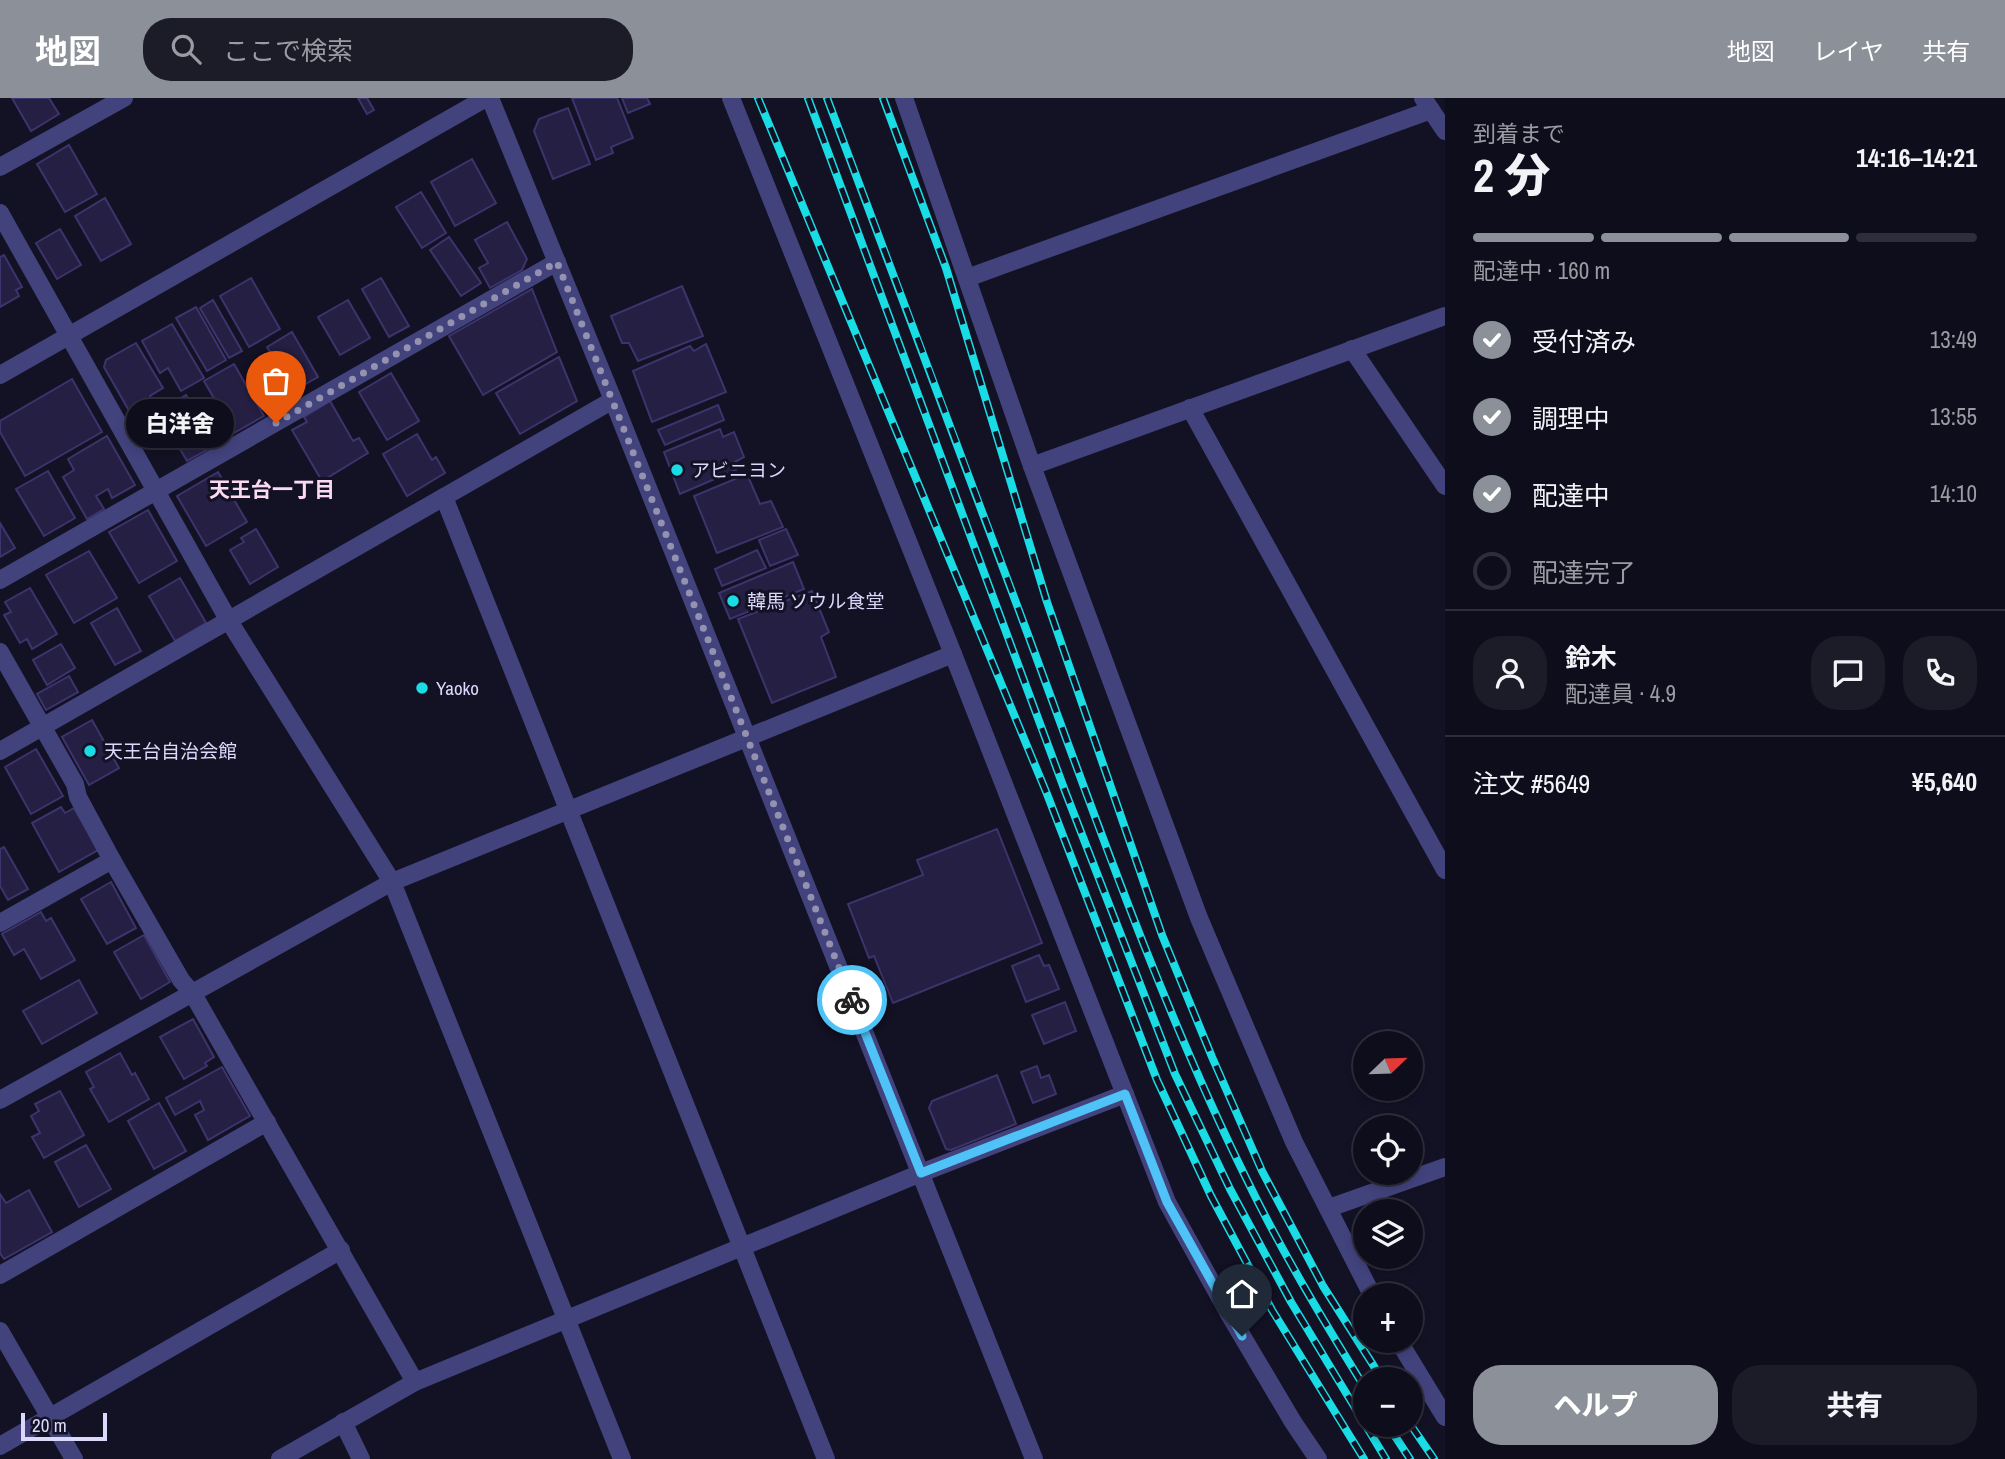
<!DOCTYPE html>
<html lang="ja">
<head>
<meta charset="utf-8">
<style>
  :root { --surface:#0e0d1b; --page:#1c1b28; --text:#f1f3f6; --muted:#9b9ca3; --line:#2e2d3a; --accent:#8c9099 }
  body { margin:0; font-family:"Archivo Narrow","Noto Sans JP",sans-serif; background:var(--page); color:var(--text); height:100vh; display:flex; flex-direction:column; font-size:26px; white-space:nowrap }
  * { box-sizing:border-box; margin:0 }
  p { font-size:23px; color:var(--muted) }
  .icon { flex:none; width:38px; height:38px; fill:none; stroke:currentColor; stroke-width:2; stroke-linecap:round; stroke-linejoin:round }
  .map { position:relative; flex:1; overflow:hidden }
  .details { display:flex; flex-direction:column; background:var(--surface); width:560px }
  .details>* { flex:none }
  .needle { width:46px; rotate:67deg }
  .buttons { position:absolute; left:1353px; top:933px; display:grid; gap:14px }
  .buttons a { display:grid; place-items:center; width:70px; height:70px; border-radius:50%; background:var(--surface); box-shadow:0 4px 10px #0003,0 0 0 2px var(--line); font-size:35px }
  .scale { position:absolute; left:21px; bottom:18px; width:86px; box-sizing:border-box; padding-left:7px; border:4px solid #dad8fb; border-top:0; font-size:19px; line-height:24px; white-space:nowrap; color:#dad8fb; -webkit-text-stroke:5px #131124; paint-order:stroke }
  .pin { position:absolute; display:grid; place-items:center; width:60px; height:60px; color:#fff; margin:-72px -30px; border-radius:50% 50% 50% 0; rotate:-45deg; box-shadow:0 0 7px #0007 }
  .pin .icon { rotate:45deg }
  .courier { position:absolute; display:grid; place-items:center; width:70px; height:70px; margin:-35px; border:5px solid #4fc3f7; border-radius:50%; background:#fff; color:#222; box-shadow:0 2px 9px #0007 }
  .bubble { position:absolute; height:49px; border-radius:24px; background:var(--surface); box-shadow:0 4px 10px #0003,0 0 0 2px var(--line); font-size:23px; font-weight:800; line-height:49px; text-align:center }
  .headline em { font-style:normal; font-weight:800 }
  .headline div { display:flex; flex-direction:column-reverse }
  .headline { display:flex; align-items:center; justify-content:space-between; height:119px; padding:0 28px }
  h1 { font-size:46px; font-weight:800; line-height:52px }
  .bar { display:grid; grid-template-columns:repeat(4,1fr); gap:10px 7px; align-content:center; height:84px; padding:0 28px }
  .bar i { height:9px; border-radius:5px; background:var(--line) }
  .bar .active { background:var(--accent) }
  .bar p { grid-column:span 4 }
  .line { display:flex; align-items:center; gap:18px; padding:0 28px; border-top:2px solid var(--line) }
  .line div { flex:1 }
  .round { display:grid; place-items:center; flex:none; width:74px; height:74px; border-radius:28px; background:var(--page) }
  ol { padding:0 28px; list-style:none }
  li { display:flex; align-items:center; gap:21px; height:77px }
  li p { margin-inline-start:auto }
  li .icon { padding:7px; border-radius:50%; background:var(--accent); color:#fff; stroke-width:4 }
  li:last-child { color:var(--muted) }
  li i { width:38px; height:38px; border:4px solid var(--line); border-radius:50% }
  .button { display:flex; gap:14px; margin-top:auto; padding:14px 28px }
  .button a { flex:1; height:80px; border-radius:28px; background:var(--accent); color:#fff; font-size:28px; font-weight:800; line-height:80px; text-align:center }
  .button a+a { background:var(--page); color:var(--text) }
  header { display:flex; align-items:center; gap:42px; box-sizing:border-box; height:98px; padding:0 35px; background:var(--accent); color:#fff }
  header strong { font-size:33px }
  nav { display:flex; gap:38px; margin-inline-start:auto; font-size:24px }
  .search { width:490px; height:63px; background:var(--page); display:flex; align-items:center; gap:18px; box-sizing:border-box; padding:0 24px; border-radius:28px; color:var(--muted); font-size:26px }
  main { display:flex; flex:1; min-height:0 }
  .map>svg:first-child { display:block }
  .building { fill:#251f43; stroke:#3c346c; stroke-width:2 }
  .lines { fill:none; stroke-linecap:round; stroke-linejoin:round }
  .minor { stroke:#42437d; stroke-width:18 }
  .tertiary { stroke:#42437d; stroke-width:18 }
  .rail-casing { stroke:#1adce5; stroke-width:8 }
  .rail { stroke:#131124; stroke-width:5; stroke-dasharray:16; stroke-linecap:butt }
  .done { stroke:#9492b0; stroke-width:7; stroke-dasharray:0 12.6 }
  .route { stroke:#4fc3f7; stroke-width:9 }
  .poi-dot { fill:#1adce5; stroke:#131124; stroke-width:2.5 }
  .labels { text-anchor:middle; stroke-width:6; stroke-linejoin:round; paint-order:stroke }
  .poi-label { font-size:19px; fill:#dad8fb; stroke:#131124; text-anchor:start }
  .neighbourhood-label { font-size:21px; font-weight:bold; fill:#fbdaf1; stroke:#131124 }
</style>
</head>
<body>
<header>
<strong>地図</strong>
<div class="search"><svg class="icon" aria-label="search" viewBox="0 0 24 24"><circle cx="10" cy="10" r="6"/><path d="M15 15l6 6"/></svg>ここで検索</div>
<nav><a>地図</a><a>レイヤ</a><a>共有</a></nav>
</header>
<main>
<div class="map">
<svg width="1445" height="1361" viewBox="0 0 1445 1361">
  <rect width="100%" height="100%" fill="#131124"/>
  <g class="building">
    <polygon points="12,0 49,0 59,16 31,33"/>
    <polygon points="358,0 367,0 374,12 367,16"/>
    <polygon points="572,0 617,0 633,40 611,49 613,55 596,62"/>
    <polygon points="622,0 647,0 650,6 628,15"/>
    <polygon points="568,10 590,66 553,81 534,33 539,21"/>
    <polygon points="69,47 97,96 65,114 37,66"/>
    <polygon points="472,61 496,105 455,128 431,84"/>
    <polygon points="421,94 446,135 422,150 396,109"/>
    <polygon points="105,100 131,146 101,163 75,118"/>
    <polygon points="507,124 527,161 522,172 490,190 479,170 488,165 475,142"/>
    <polygon points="60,131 81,167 57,181 36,145"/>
    <polygon points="449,139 481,185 461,198 430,152"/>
    <polygon points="4,157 22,189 16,192 19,198 0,209 0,159"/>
    <polygon points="251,180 280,231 249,249 220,198"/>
    <polygon points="381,180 409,228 389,239 362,191"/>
    <polygon points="682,188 703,238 638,263 629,245 622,245 611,218"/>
    <polygon points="532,191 557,254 483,297 449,238"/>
    <polygon points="213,202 242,253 229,260 200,210"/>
    <polygon points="348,202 370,240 340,257 318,219"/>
    <polygon points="196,209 226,262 207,273 176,220"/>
    <polygon points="172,226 204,280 181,293 168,270 160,275 142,243"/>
    <polygon points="292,234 318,279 292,294 267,249"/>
    <polygon points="136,245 163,290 150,298 152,303 131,316 104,269 106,262"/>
    <polygon points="706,246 726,294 652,324 633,273 690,248 694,253"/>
    <polygon points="559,259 577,303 520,336 496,295"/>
    <polygon points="234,266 264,318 234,335 204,283"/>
    <polygon points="391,275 419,323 387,342 359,294"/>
    <polygon points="72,281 102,334 25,378 0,334 0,323"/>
    <polygon points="186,297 199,318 170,334 158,313"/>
    <polygon points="330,303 353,343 359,340 368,355 322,383 292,332 307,324 304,319"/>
    <polygon points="718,307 724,322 665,347 658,332"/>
    <polygon points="203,325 216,347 187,363 174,341"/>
    <polygon points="720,331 723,339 734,334 744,359 733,365 736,372 680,396 664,354"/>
    <polygon points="417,336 432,362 436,359 445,375 407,398 383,356"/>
    <polygon points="107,338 135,387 112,400 108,391 96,398 104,411 87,421 63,379 74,372 68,361"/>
    <polygon points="48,373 75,420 44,438 16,391"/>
    <polygon points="218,374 247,424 206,448 177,398"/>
    <polygon points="747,376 760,406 771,403 783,429 717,455 694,398"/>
    <polygon points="148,412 177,463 139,485 109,434"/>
    <polygon points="0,425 15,450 0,459"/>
    <polygon points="256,431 278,469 250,486 230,452 244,444 241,440"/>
    <polygon points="786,431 798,457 770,468 759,442"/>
    <polygon points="757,452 766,470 722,488 715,471"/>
    <polygon points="89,453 117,500 74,525 46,477"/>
    <polygon points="793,464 804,491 730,521 719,495"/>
    <polygon points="180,480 206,525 175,543 149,498"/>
    <polygon points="30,490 57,536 32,551 27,541 20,545 4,517 11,514 5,504"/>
    <polygon points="812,493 829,534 821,539 836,579 772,605 738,521"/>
    <polygon points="117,510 141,553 115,567 91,525"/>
    <polygon points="61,546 75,570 47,587 33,562"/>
    <polygon points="69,578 78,594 46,612 37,596"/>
    <polygon points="92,622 119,670 89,687 62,639"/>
    <polygon points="36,651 63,698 31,716 5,669"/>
    <polygon points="61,709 65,715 74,710 98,752 59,774 32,725"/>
    <polygon points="997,731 1042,845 893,905 874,858 869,860 848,806 923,777 917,762"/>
    <polygon points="4,749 28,791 8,802 0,788 0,751"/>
    <polygon points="111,784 136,830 107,846 81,801"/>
    <polygon points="41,814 46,823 51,820 75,862 41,881 24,851 14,857 2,836"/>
    <polygon points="144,837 170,884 141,901 114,854"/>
    <polygon points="1039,857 1044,868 1049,867 1059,891 1026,904 1012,868"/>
    <polygon points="79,882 97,915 42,946 23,913"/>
    <polygon points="1065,904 1076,933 1044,946 1032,917"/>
    <polygon points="193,921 214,959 205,965 207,968 184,981 160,939"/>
    <polygon points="120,955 132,977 135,975 149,1001 109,1024 90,991 94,989 86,974"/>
    <polygon points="1037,968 1041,980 1049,977 1056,996 1033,1005 1021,974"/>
    <polygon points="222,969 250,1018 208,1042 195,1017 204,1012 200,1003 175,1017 166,1000"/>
    <polygon points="997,977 1016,1026 951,1052 946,1051 929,1010 932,1003"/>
    <polygon points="60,993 84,1037 44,1060 32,1039 40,1035 31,1018 39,1013 35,1006"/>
    <polygon points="159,1005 186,1053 154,1071 128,1023"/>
    <polygon points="86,1047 111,1091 79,1109 55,1064"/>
    <polygon points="29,1092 52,1134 4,1161 0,1155 0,1096 6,1105"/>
  </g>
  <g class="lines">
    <g class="minor">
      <polyline points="731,0 953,556 1167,1104 1229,1216 1293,1324 1318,1361"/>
      <polyline points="904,0 1032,368 1199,820 1294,1044 1372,1197"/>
      <polyline points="1423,0 1445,33"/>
      <polyline points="0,69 124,0"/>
      <polyline points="0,115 229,523 392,784 622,1361"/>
      <polyline points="967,180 1431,12"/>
      <polyline points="1352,251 1445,388"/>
      <polyline points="613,302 444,399 826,1361"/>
      <polyline points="1190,310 1445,772"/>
      <polyline points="1032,368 1445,218"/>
      <polyline points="0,482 557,164"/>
      <polyline points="0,554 75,686 78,699 112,762 181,882 193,896 415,1284"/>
      <polyline points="0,653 444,399"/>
      <polyline points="0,825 112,762"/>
      <polyline points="0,1002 392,784 953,556"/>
      <polyline points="1329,1110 1445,1069"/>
      <polyline points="0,1177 267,1024"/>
      <polyline points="1398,1242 1445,1319"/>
      <polyline points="343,1324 361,1361"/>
      <polyline points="0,1348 341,1152"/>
      <polyline points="280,1361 415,1284 921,1075 1125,996"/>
    </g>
    <g class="tertiary">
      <polyline points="490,0 613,302 1034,1361"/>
      <polyline points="0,277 486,0"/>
      <polyline points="0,1233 74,1361"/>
    </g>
    <defs>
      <g id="rail">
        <polyline points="758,0 1047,696 1157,982 1211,1098 1272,1212 1364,1361"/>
        <polyline points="808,0 1065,693 1175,976 1230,1091 1291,1204 1386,1361"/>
        <path d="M 827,0 C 894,178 961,356 1027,534 C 1095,718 1160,906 1247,1082 C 1282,1154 1323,1222 1365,1290"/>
        <polyline points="883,0 946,170 1047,504 1162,837 1212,959 1262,1073 1323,1188 1382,1281"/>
        <polyline points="1387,1326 1410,1361"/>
        <polyline points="1410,1326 1434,1361"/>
      </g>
    </defs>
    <use href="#rail" class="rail-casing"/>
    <use href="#rail" class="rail"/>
  </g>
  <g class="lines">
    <polyline class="done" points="276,325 557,164 852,902"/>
    <polyline class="route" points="852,902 921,1075 1125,996 1167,1104 1242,1238"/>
  </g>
  <g class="poi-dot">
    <circle cx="677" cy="372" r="7"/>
    <circle cx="733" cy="503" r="7"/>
    <circle cx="422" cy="590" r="7"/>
    <circle cx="90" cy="653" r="7"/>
  </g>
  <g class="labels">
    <g class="poi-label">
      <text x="691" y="379">アビニヨン</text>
      <text x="747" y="510">韓馬 ソウル食堂</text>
      <text x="436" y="597">Yaoko</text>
      <text x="104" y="660">天王台自治会館</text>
    </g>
    <g class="neighbourhood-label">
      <text x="272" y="399">天王台一丁目</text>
    </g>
  </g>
</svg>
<div class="buttons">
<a><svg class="needle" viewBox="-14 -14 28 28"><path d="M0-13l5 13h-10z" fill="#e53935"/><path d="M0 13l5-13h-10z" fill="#9b9ca3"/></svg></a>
<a><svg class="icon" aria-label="locate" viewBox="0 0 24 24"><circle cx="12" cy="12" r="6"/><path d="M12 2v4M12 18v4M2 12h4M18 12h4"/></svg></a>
<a><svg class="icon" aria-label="layers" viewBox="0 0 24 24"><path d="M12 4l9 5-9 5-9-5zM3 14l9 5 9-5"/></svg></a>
<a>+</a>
<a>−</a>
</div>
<div class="scale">20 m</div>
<div class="pin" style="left:276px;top:325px;background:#ea580c"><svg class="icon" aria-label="bag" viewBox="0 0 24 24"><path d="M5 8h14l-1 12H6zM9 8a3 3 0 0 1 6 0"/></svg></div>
<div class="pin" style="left:1242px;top:1238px;background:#1f2937"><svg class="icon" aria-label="home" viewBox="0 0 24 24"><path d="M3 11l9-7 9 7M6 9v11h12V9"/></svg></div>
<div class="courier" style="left:852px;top:902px"><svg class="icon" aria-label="bike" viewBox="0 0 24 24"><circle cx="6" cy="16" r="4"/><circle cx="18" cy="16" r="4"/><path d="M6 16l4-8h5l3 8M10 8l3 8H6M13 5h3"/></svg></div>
<div class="bubble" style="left:126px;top:301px;width:108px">白洋舍</div>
</div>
<section class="details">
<div class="headline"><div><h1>2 分</h1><p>到着まで</p></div><em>14:16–14:21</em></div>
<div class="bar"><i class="active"></i><i class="active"></i><i class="active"></i><i></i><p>配達中 · 160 m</p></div>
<ol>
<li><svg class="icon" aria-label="check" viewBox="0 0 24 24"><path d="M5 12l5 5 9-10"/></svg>受付済み<p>13:49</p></li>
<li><svg class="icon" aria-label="check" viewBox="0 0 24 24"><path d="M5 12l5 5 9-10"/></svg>調理中<p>13:55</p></li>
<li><svg class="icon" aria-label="check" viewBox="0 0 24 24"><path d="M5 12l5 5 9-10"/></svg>配達中<p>14:10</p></li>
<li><i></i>配達完了</li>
</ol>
<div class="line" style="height:126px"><a class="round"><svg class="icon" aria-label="person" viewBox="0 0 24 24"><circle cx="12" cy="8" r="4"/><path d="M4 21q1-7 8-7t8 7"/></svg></a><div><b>鈴木</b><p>配達員 · 4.9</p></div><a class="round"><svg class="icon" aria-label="chat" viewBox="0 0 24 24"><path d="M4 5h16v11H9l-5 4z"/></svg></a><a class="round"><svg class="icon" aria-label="phone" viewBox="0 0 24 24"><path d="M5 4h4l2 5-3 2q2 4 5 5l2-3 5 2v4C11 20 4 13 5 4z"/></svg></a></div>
<div class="line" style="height:91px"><div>注文 #5649</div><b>¥5,640</b></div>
<div class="button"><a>ヘルプ</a><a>共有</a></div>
</section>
</main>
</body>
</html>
